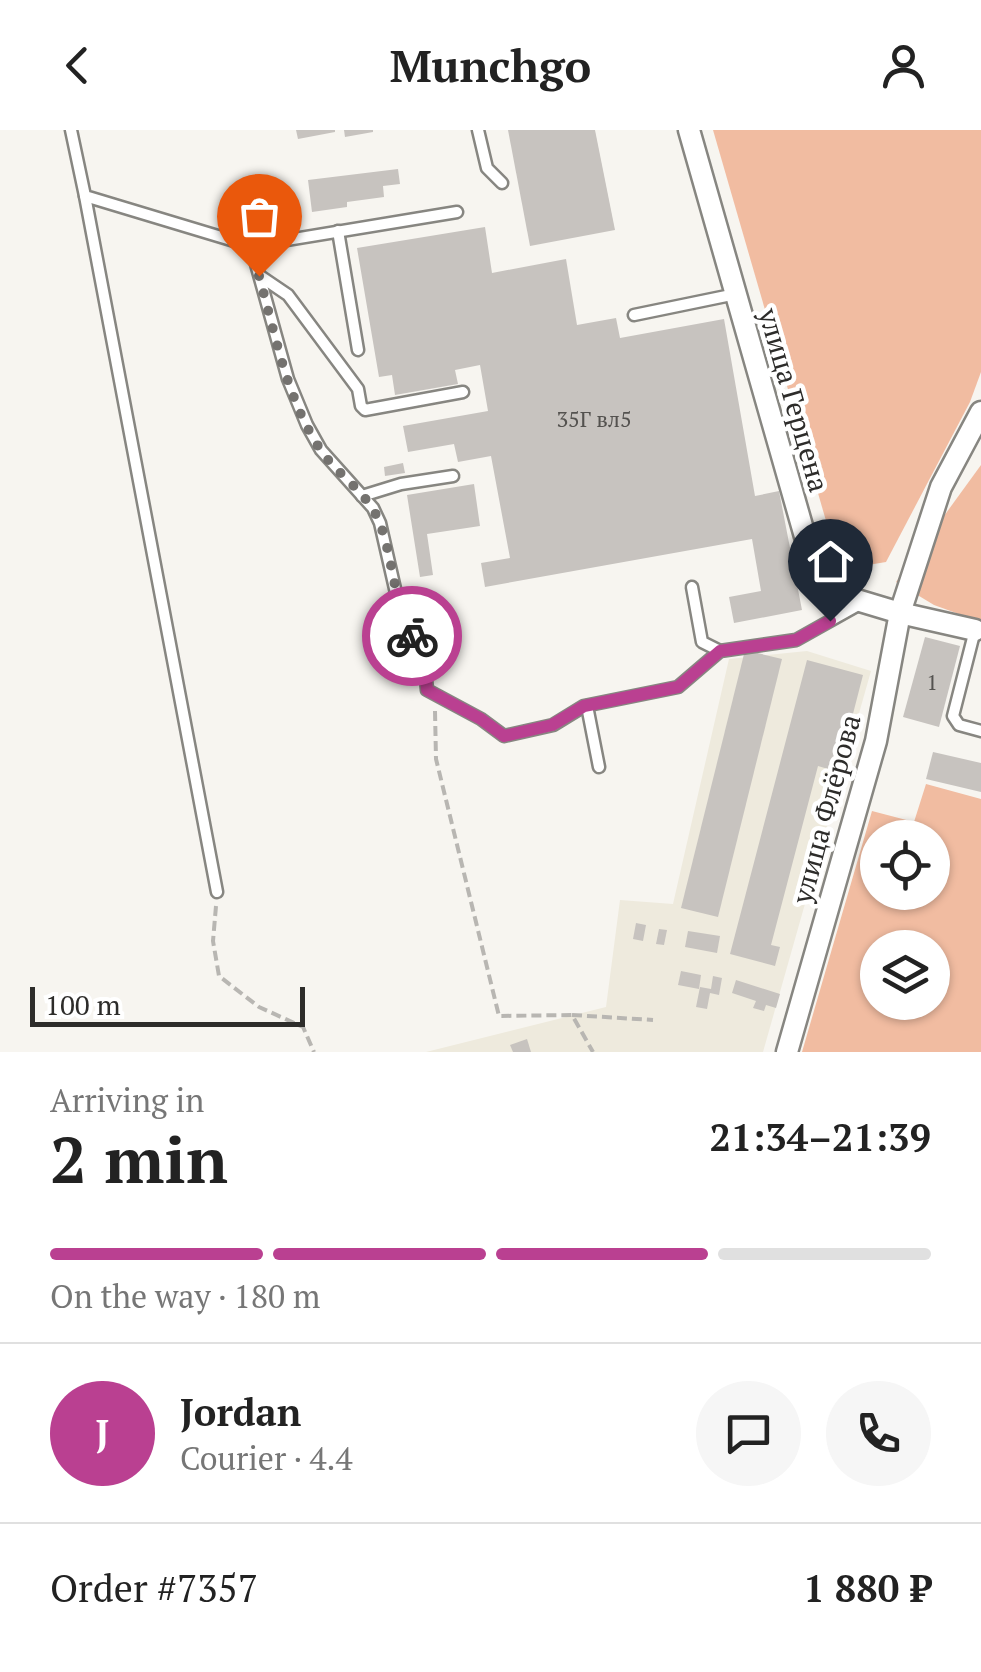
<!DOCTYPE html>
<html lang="en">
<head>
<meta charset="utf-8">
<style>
  :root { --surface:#fff; --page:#f6f6f6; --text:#222; --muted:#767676; --line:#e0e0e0; --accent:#ba4091 }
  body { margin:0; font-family:"PT Serif",serif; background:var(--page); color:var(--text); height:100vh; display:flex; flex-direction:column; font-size:38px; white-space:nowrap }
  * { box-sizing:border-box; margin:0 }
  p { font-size:32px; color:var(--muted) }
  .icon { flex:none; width:55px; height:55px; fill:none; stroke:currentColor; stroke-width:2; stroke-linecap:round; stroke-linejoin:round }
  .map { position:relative; height:922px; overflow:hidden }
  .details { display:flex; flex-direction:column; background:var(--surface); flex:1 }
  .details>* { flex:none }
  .fabs { position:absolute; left:860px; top:690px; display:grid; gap:20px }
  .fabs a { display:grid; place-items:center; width:90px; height:90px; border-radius:50%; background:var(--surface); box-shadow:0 2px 8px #0004; font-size:50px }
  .scale { position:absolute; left:30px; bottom:25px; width:275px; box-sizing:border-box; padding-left:10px; border:5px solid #2d2c2a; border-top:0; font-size:28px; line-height:35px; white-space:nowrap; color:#2d2c2a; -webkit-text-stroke:8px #fff; paint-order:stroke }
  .pin { position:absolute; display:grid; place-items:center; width:85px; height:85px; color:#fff; margin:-102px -42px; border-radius:50% 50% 50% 0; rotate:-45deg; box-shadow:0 0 10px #0007 }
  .pin .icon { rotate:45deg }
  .courier { position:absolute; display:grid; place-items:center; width:100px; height:100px; margin:-50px; border:8px solid #ba4091; border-radius:50%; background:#fff; color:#222; box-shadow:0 2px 12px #0007 }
  .overview em { font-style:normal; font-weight:600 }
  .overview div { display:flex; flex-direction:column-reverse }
  .overview { display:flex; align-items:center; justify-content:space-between; height:170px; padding:0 50px }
  h1 { font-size:65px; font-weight:600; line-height:75px }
  .bar { display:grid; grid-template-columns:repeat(4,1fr); gap:15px 10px; align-content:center; height:120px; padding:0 50px }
  .bar i { height:12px; border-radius:8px; background:var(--line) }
  .bar .selected { background:var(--accent) }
  .bar p { grid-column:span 4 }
  .line { display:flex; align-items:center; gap:25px; padding:0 50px; border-top:2px solid var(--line) }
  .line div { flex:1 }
  .round { display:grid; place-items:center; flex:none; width:105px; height:105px; border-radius:52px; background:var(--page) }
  header { display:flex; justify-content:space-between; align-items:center; height:130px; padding:0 50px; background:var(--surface); font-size:45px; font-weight:600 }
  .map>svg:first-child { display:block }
  .built { fill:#eeeadd }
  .green { fill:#f1bca1; fill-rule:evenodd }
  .building { fill:#c7c3bf }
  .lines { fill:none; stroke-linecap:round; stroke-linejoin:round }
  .lane-casing { stroke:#878681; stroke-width:15 }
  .street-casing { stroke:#878681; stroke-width:25 }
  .path { stroke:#b8b6b2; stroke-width:4; stroke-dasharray:10 5; stroke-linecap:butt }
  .lane { stroke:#fff; stroke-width:10 }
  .street { stroke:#fff; stroke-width:20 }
  .done { stroke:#74726f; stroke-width:10; stroke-dasharray:0 18 }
  .route { stroke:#ba4091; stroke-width:12 }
  .labels { text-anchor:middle; stroke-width:9; stroke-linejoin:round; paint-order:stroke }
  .number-label { font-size:22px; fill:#54524f }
  .street-label { font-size:28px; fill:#2d2c2a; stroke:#fff }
</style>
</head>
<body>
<header><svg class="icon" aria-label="back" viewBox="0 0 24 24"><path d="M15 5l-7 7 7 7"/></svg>Munchgo<svg class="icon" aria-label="person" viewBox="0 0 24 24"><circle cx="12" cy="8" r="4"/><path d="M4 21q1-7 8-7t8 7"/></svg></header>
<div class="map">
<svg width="981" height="922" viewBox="0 0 981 922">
  <rect width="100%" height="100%" fill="#f7f5f0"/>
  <polygon class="built" points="807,521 871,541 763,922 426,922 606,877 620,770 673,774 729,529"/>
  <g class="green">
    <polygon points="713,0 981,0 981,242 970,272 886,432 862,436 833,415"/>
    <polygon points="981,335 981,492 934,475 896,452"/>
    <path d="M 926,654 L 981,669 L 981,922 L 802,922 L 872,681 L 914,692 ZM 878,708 L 932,708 L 932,762 L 878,762 ZM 878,818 L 932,818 L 932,872 L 878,872 Z"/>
  </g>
  <g class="building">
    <polygon points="296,0 335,0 335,2 298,9"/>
    <polygon points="344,0 373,0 373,2 345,7"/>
    <polygon points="508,0 595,0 615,100 530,116"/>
    <polygon points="398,39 400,54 383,56 384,67 347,72 347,77 312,82 308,50"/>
    <polygon points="485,97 492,143 566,129 577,195 616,188 620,208 724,189 755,366 779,361 802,480 734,493 729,467 761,461 752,409 485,457 481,433 510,428 491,326 458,332 454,314 408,322 403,296 488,281 480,235 455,240 458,254 395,265 392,245 379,247 357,118"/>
    <polygon points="403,333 405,343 385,346 384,337"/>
    <polygon points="474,354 480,396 427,404 433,445 420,447 407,365"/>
    <polygon points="925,507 960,516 939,597 903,587"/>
    <polygon points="745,520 782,529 718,787 681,778"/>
    <polygon points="807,530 863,545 838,642 818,636 771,815 780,817 775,836 730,824"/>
    <polygon points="933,622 981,633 981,662 926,649"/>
    <polygon points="636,793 646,795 643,811 633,809"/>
    <polygon points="659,799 667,800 664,815 656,814"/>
    <polygon points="688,801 720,806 717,823 685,817"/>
    <polygon points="681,841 701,845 699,859 678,855"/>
    <polygon points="713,846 722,848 719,865 710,863 707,879 696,877 700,857 711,859"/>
    <polygon points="736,850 780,864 776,878 766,875 764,881 753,878 756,871 732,863"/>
    <polygon points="527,909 531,922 513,922 510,915"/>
  </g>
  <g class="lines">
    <defs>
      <g id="lane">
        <polyline points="71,0 85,66 251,116 457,82"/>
        <polyline points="478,0 487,38 502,53"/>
        <polyline points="85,66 217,762"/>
        <polyline points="338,101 358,220"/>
        <polyline points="251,116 288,249 307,295 321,320 373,378 380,393 401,485 424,527 427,560 481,589 504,606 553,595 584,576 678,557 720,521 796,510 862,473"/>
        <polyline points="260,146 288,165 358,259 361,276 365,280 463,262"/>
        <polyline points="634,185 736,164"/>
        <polyline points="362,366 401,354 453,346"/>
        <polyline points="692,457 702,512 720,521"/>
        <polyline points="975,500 953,586 959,595 981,601"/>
        <polyline points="587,576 599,637"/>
      </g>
      <g id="street">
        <polyline points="689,0 820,459 900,483 975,500"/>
        <polyline points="787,922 876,611 900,483 941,357 981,282"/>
      </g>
    </defs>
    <use href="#lane" class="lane-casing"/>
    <use href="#street" class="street-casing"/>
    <g class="path">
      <polyline points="435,581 436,629 499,886 572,885 593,922"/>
      <polyline points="216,776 213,811 219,846 259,877 303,897 314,922"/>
      <polyline points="572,885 653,890"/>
    </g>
    <use href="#lane" class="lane"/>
    <use href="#street" class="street"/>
  </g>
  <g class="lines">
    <path class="done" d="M 259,146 C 275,203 286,268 320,319 C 336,344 366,361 378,389 C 394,427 392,469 412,506"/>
    <polyline class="route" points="412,506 424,528 427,560 481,589 504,606 552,595 584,576 678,557 720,521 796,510 830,491"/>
  </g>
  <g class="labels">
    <g class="number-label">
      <text x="594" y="297">35Г вл5</text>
      <text x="932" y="560">1</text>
    </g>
    <g class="street-label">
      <text transform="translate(794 270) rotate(74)" y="10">улица Герцена</text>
      <text transform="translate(826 679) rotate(-75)" y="10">улица Флёрова</text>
    </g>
  </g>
</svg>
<div class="fabs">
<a><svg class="icon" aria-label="locate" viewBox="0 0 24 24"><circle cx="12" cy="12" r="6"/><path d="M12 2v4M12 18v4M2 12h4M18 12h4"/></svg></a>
<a><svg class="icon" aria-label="layers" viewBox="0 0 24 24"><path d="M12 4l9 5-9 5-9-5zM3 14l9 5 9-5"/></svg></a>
</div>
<div class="scale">100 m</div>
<div class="pin" style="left:259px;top:146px;background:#ea580c"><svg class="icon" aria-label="bag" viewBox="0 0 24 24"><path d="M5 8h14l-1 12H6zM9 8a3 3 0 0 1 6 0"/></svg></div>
<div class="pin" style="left:830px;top:491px;background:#1f2937"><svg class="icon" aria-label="home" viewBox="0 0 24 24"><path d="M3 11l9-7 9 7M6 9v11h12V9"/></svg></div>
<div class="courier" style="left:412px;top:506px"><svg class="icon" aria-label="bike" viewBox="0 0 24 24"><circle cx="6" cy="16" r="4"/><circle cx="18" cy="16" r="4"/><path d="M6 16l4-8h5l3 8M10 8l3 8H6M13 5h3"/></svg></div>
</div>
<section class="details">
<div class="overview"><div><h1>2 min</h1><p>Arriving in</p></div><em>21:34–21:39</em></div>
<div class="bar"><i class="selected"></i><i class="selected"></i><i class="selected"></i><i></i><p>On the way · 180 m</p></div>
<div class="line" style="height:180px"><b class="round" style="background:var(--accent);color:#fff">J</b><div><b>Jordan</b><p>Courier · 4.4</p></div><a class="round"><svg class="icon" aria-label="chat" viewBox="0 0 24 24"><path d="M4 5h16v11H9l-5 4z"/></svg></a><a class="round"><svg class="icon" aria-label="phone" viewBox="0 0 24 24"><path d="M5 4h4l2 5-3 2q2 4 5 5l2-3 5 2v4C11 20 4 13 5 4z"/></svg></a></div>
<div class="line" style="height:130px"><div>Order #7357</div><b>1 880 ₽</b></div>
</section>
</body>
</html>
